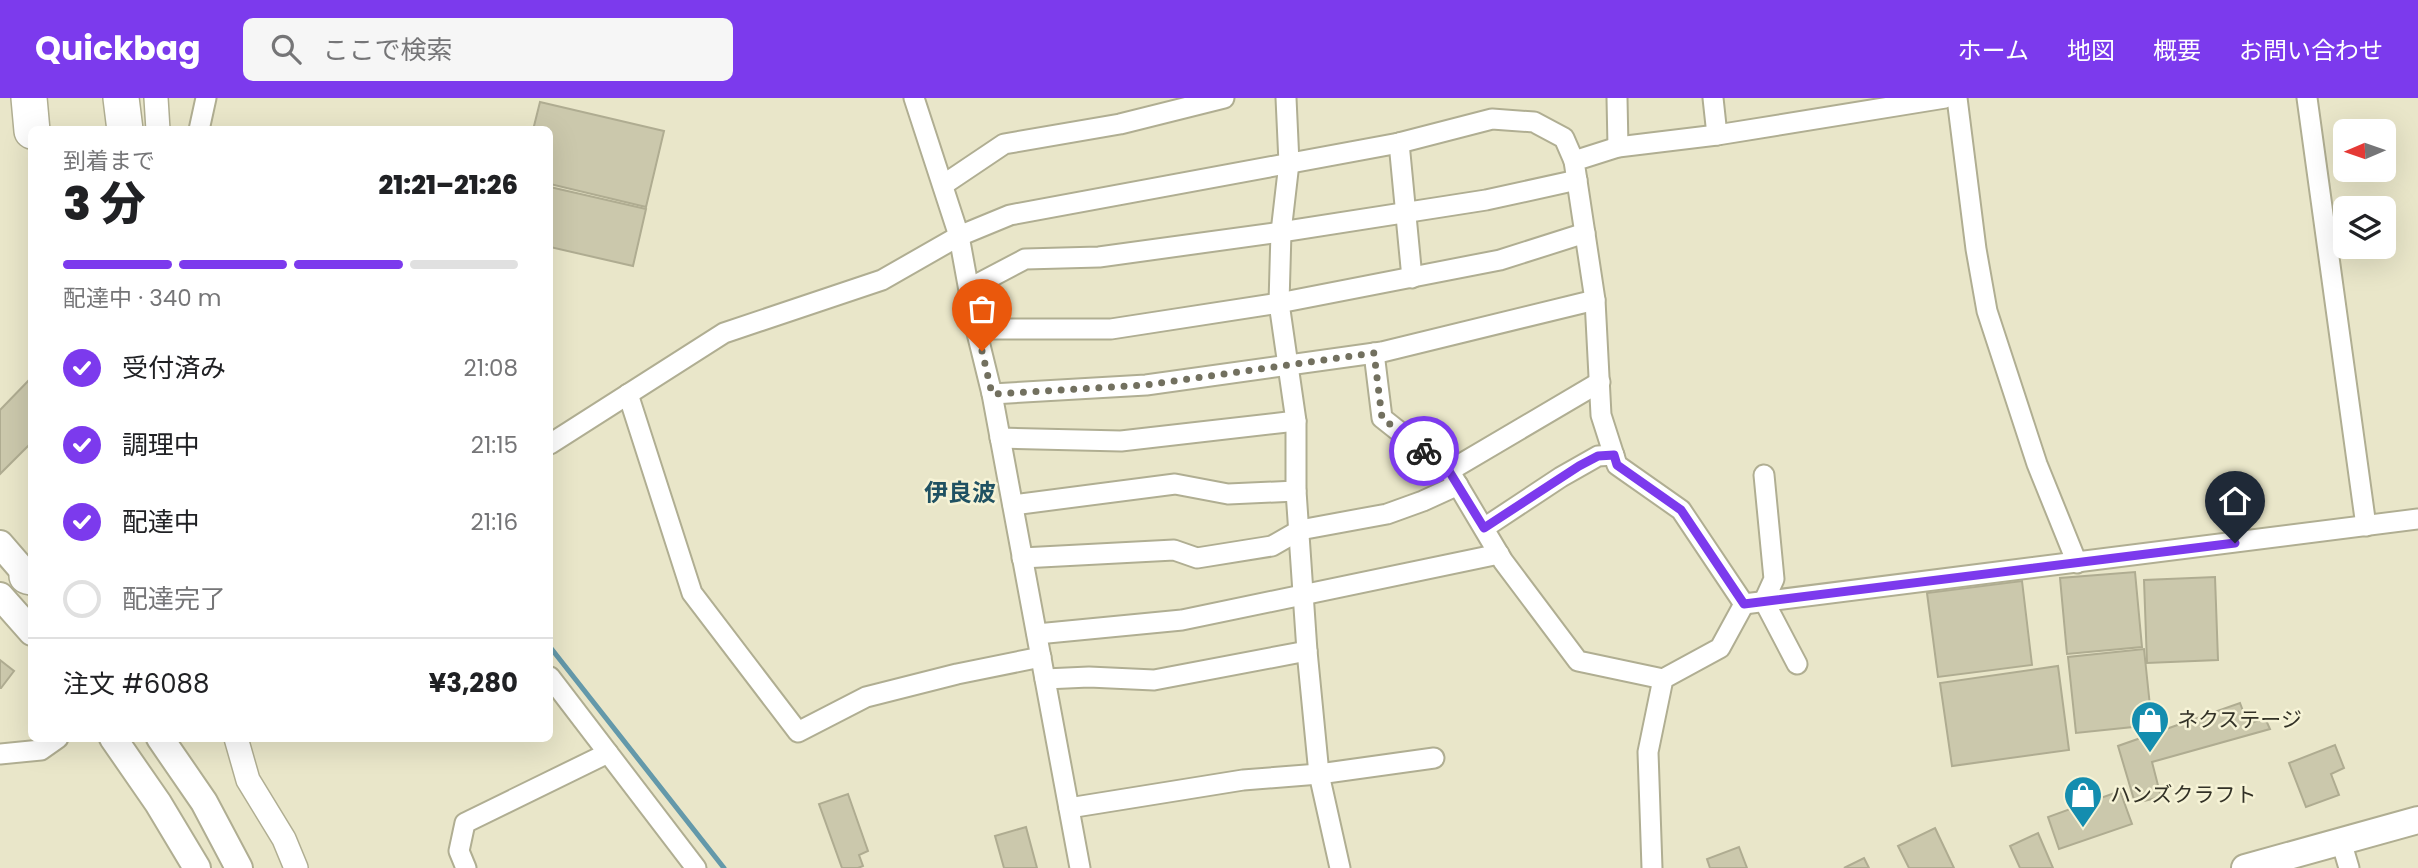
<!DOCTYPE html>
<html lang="ja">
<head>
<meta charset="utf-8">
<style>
  :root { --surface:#fff; --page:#f6f6f6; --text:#202124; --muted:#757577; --line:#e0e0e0; --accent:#7c3aed }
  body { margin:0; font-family:Poppins,"Noto Sans JP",sans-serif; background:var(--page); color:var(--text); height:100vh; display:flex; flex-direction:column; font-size:26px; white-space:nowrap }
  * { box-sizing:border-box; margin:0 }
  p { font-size:23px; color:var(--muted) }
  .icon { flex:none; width:38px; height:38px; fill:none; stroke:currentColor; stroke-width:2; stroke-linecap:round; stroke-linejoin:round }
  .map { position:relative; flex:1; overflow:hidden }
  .side { position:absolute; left:28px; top:28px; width:525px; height:616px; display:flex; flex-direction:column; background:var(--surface); border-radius:10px; box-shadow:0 7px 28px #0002 }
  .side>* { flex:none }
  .needle { width:46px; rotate:268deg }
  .tools { position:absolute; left:2333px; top:21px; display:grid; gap:14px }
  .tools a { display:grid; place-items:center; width:63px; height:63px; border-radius:10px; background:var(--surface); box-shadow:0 7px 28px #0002; font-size:35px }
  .pin { position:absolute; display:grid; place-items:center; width:60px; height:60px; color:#fff; margin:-72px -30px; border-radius:50% 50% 50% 0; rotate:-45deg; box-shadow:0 0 7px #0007 }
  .pin .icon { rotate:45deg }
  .courier { position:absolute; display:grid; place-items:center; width:70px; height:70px; margin:-35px; border:5px solid #7c3aed; border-radius:50%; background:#fff; color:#222; box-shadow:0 2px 9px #0007 }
  .headline em { font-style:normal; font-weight:800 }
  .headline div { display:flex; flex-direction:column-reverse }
  .headline { display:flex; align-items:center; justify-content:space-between; height:119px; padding:0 35px }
  h1 { font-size:46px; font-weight:800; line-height:52px }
  .bar { display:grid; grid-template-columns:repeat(4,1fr); gap:10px 7px; align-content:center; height:84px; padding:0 35px }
  .bar i { height:9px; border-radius:5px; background:var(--line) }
  .bar .on { background:var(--accent) }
  .bar p { grid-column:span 4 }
  .line { display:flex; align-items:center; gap:18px; padding:0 35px; border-top:2px solid var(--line) }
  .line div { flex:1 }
  ol { padding:0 35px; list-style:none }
  li { display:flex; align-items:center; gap:21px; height:77px }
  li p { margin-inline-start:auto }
  li .icon { padding:7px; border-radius:50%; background:var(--accent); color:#fff; stroke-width:4 }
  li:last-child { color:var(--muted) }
  li i { width:38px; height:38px; border:4px solid var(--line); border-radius:50% }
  header { display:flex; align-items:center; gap:42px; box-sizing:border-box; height:98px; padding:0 35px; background:var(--accent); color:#fff }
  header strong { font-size:33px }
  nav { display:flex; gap:38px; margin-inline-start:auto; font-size:24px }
  .search { width:490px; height:63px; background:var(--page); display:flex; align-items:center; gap:18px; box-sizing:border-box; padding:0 24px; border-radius:10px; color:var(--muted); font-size:26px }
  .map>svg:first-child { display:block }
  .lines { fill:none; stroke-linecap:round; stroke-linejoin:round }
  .stream { stroke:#6499aa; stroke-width:5 }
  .building { fill:#cbc8ac; stroke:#afac91; stroke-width:2 }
  .minor-casing { stroke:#b0ae92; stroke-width:23 }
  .tertiary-casing { stroke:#b0ae92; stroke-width:26 }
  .secondary-casing { stroke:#b0ae92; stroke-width:30 }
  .motorway-casing { stroke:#b0ae92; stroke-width:38 }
  .minor { stroke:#fff; stroke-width:19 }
  .tertiary { stroke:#fff; stroke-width:23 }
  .secondary { stroke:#fff; stroke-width:26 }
  .motorway { stroke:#fff; stroke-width:35 }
  .done { stroke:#72705f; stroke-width:7; stroke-dasharray:0 12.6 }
  .route { stroke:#7c3aed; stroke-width:9 }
  .labels { text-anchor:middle; stroke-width:5; stroke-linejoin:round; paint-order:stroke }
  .poi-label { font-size:21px; fill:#323126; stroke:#f6f3d6; text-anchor:start }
  .quarter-label { font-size:24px; font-weight:bold; fill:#1f5162; stroke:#f6f3d6 }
</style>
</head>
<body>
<header>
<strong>Quickbag</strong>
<div class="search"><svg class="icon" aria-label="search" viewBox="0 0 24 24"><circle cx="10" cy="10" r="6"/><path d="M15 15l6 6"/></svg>ここで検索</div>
<nav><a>ホーム</a><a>地図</a><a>概要</a><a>お問い合わせ</a></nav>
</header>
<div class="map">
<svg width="2418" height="770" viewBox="0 0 2418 770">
  <rect width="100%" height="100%" fill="#e9e6c9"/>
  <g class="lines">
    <polyline class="stream" points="550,549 724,770"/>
  </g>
  <g class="building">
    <polygon points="540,4 664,33 646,109 550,86 550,32 533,32"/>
    <polygon points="550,89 646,111 633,168 550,149"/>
    <polygon points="31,280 32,344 0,376 0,312"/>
    <polygon points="2135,474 2142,549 2067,556 2060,480"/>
    <polygon points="2215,479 2218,562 2147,565 2144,482"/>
    <polygon points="2022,483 2032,567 1938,579 1927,495"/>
    <polygon points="2144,551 2152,627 2076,635 2068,559"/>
    <polygon points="0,562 14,573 1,590 0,590"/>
    <polygon points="2058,568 2069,652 1952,668 1940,585"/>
    <polygon points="2240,605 2248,626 2265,620 2270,631 2152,664 2161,699 2135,705 2118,648"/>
    <polygon points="2335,647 2344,670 2331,676 2339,697 2306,709 2289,665"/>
    <polygon points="2120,693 2132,726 2059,751 2048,719"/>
    <polygon points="848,696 868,753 859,757 863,768 858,770 842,770 819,706"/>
    <polygon points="1026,729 1037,770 1004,770 995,738"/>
    <polygon points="1935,730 1954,770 1909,770 1898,748"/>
    <polygon points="2038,735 2053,770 2020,770 2010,748"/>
    <polygon points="1739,749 1747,770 1710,770 1707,761"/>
    <polygon points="1864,760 1869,770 1844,770"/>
  </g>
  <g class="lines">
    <defs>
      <g id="minor">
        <polyline points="914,0 959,138 976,231 992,296 1080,770"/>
        <polyline points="1286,0 1289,65 1281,134 1279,205 1296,323 1296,393 1307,553 1319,676 1340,770"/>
        <polyline points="1617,0 1618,49"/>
        <polyline points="1713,0 1717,37"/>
        <polyline points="1957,0 1976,151 1987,213 2037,366 2077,465"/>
        <polyline points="2307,0 2366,428"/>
        <polyline points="199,32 206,0"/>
        <polyline points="1399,45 1412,180"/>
        <polyline points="943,87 1004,46 1120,26 1224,0"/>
        <polyline points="970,190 1025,161 1099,159 1281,134 1486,102 1577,82"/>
        <polyline points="976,231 1111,231 1279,205 1500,162 1585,135"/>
        <polyline points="1374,255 1382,320 1449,373 1600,284"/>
        <polyline points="628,296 692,495 798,634 866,599 957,576 1041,559"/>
        <polyline points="992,296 1146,287 1382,254 1595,202"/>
        <polyline points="1000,340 1121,343 1296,323"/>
        <polyline points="550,346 724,235 882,182 959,138 1010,117 1399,45 1492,21 1534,24 1564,40 1574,63"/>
        <polyline points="1764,377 1774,481 1764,503 1797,566"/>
        <polyline points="1453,379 1503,463 1578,563 1663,581"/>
        <polyline points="1013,407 1175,386 1228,396 1296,393"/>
        <polyline points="1484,430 1561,379 1598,358 1614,357"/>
        <polyline points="1022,460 1174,452 1197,460 1272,448 1300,432 1387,416 1423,403 1458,387"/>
        <polyline points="1744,506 1681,412 1617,367 1601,317 1595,202 1574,63 1618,49 1717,37 1945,0"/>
        <polyline points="1744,506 2418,421"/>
        <polyline points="1037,536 1182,522 1499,456"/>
        <polyline points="550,579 696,770"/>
        <polyline points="1045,581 1089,579 1154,582 1307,553"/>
        <polyline points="0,656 41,652 58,640"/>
        <polyline points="1069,710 1243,682 1319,676 1434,660"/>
        <polyline points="2341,743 2349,770"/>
        <polyline points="466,770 459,753 465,725 608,655"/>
        <polyline points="1652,770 1648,654 1663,581 1720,550 1744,506"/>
      </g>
      <g id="tertiary">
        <polyline points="156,0 158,32"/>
        <polyline points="236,640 248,682 284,741 296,770"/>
      </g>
      <g id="secondary">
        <polyline points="0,446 32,483"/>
        <polyline points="0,498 32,534"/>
        <polyline points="113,640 158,705 197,770"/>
        <polyline points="160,640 204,704 239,770"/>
        <polyline points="2245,770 2418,722"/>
      </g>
      <g id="motorway">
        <polyline points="29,0 32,33"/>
        <polyline points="121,0 125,32"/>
        <polyline points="27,478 32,479"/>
      </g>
    </defs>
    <use href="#minor" class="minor-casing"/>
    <use href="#tertiary" class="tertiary-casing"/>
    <use href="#secondary" class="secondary-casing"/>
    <use href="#motorway" class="motorway-casing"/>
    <use href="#minor" class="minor"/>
    <use href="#tertiary" class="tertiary"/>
    <use href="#secondary" class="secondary"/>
    <use href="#motorway" class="motorway"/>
  </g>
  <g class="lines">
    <polyline class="done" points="982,253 992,296 1146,287 1374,255 1382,320 1424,353"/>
    <polyline class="route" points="1424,353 1449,373 1484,430 1579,368 1598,358 1614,357 1617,367 1681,412 1744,506 2235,445"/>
  </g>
  <defs>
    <symbol id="shop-pin" viewBox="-11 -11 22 30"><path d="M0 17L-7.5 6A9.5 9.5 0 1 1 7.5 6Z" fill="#148daf" stroke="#f6f3d6"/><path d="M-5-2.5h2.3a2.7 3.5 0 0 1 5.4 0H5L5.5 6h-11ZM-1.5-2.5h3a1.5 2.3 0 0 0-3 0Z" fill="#fff"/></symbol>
  </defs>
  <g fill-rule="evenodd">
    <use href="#shop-pin" x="2128" y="600" width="44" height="60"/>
    <use href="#shop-pin" x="2061" y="675" width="44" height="60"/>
  </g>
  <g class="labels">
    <g class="poi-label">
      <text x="2177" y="629">ネクステージ</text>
      <text x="2110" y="704">ハンズクラフト</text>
    </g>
    <g class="quarter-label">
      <text x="960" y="403">伊良波</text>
    </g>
  </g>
</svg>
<div class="tools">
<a><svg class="needle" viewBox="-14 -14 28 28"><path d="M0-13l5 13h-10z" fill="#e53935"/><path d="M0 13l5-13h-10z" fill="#757577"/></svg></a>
<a><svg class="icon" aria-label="layers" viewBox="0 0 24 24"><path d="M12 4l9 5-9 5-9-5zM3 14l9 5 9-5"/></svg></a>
</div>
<div class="pin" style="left:982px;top:253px;background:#ea580c"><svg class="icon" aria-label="bag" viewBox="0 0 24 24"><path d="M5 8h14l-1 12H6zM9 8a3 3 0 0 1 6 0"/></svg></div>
<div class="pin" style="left:2235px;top:445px;background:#1f2937"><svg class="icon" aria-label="home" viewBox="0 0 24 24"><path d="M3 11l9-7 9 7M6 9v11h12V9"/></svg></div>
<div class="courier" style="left:1424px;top:353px"><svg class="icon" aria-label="bike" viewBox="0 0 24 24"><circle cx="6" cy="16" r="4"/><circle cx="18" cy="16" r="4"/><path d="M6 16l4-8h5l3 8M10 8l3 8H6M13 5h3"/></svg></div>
<section class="side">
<div class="headline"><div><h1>3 分</h1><p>到着まで</p></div><em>21:21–21:26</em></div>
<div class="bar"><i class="on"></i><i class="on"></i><i class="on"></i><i></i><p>配達中 · 340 m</p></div>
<ol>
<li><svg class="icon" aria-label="check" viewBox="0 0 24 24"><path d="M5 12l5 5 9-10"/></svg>受付済み<p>21:08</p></li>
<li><svg class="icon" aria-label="check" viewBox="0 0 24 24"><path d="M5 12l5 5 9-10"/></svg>調理中<p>21:15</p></li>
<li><svg class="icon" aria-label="check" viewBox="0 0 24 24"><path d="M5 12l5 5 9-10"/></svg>配達中<p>21:16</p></li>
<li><i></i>配達完了</li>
</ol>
<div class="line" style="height:91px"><div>注文 #6088</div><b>¥3,280</b></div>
</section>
</div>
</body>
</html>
